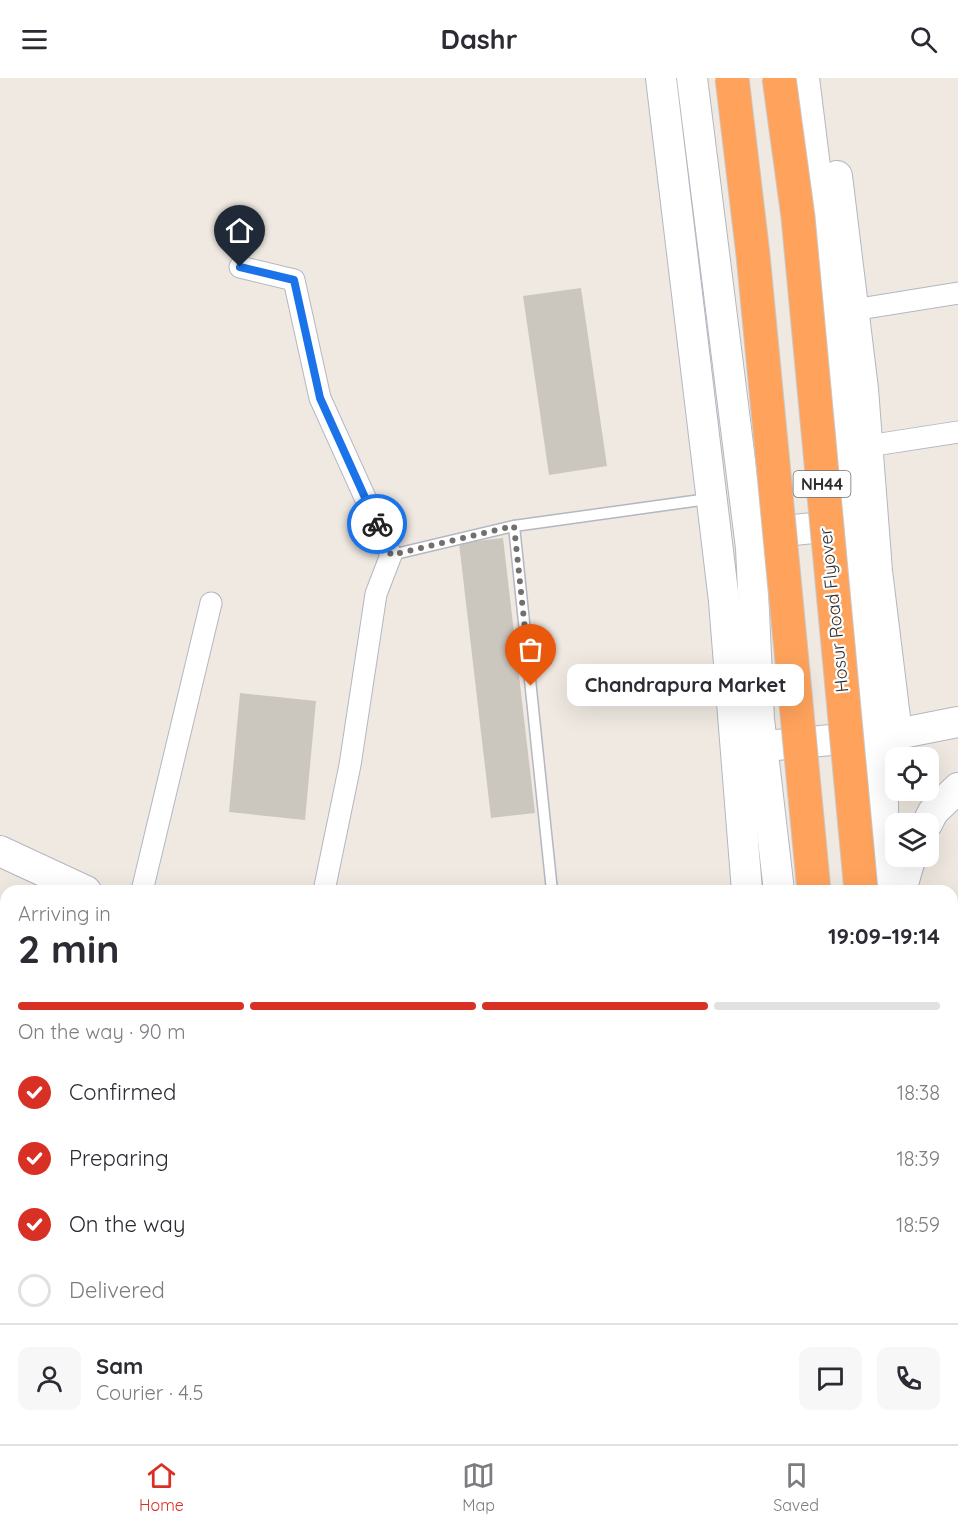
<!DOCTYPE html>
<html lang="en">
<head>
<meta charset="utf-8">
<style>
  :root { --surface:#fff; --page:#f7f7f7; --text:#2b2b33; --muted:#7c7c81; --line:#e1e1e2; --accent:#d93025 }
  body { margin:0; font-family:Quicksand,sans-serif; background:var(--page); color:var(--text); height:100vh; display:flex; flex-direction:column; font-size:22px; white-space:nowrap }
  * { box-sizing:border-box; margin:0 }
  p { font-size:20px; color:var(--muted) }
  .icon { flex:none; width:33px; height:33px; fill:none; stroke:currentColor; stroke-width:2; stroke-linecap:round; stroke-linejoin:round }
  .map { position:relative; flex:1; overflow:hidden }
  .side { position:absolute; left:0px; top:807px; width:958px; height:560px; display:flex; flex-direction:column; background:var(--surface); border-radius:18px 18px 0 0; box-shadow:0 6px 24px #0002 }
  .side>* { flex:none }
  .buttons { position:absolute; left:885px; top:669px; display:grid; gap:12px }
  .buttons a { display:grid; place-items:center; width:54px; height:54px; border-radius:12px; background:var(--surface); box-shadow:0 6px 24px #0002; font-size:30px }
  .pin { position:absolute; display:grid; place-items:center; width:51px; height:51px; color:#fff; margin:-62px -26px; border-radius:50% 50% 50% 0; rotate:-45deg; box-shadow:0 0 6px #0007 }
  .pin .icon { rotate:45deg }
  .courier { position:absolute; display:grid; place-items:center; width:60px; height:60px; margin:-30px; border:4px solid #1a73e8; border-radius:50%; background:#fff; color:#222; box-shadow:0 2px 8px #0007 }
  .bubble { position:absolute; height:42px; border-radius:12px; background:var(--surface); box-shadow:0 6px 24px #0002; font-size:20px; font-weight:700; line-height:42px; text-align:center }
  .overview em { font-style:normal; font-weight:700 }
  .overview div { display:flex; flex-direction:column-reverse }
  .overview { display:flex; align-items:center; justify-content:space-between; height:102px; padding:0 18px }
  h1 { font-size:39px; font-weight:700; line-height:45px }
  .bar { display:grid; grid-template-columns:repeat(4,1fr); gap:9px 6px; align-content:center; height:72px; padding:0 18px }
  .bar i { height:8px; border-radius:4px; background:var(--line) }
  .bar .active { background:var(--accent) }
  .bar p { grid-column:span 4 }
  .line { display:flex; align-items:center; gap:15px; padding:0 18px; border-top:2px solid var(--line) }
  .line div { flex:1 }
  .round { display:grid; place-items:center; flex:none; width:63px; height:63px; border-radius:12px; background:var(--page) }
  ol { padding:0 18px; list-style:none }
  li { display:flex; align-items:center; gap:18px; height:66px }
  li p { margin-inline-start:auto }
  li .icon { padding:6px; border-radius:50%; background:var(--accent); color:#fff; stroke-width:4 }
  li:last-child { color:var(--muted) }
  li i { width:33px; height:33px; border:3px solid var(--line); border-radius:50% }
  header { display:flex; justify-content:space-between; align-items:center; height:78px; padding:0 18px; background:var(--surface); font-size:27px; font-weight:700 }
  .menu { display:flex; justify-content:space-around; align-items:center; height:84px; border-top:2px solid var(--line); background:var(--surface); font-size:16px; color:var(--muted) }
  .menu a { display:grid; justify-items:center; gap:3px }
  .menu .active { color:var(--accent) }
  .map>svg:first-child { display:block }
  .green { fill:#b6e59e }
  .water { fill:#75cff0 }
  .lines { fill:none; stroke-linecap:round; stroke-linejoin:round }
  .stream { stroke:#75cff0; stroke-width:7 }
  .building { fill:#cbc7bf }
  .lane-casing { stroke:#b4b7c1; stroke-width:13 }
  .street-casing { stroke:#b4b7c1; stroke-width:23 }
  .secondary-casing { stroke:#b4b7c1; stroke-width:32 }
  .highway-casing { stroke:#c9c9c9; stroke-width:35 }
  .lane { stroke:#fff; stroke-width:10 }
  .street { stroke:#fff; stroke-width:21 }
  .secondary { stroke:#fff; stroke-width:30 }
  .highway { stroke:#ffa35c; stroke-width:33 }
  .highway-bridge-casing { stroke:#c9c9c9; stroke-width:35; stroke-linecap:butt }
  .highway-bridge { stroke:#ffa35c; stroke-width:33 }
  .done { stroke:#726f6d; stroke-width:6; stroke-dasharray:0 10.8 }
  .route { stroke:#1a73e8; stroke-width:8 }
  .labels { text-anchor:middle; stroke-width:4.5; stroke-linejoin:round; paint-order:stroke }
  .shield { fill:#fff; stroke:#6d6d6d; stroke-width:1.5 }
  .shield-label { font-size:16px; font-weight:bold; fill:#2e2e2e }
  .street-label { font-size:18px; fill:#2e2e2e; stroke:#fff }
</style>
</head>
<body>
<header><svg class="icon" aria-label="menu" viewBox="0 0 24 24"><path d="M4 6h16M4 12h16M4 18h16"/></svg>Dashr<svg class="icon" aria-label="search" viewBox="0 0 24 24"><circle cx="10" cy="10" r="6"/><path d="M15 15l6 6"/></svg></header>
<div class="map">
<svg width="958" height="1366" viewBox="0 0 958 1366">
  <rect width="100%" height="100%" fill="#efe9e1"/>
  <polygon class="green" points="6,1085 6,1360 414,1360 417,1366 0,1366 0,1087"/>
  <polygon class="water" points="0,859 6,869 6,1095 0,1101"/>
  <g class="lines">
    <g class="stream">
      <polyline points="0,1223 6,1228"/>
      <polyline points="95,1360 96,1366"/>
    </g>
  </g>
  <g class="building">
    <polygon points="581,210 607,388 549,397 523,218"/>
    <polygon points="503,460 535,735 491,740 459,465"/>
    <polygon points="240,615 316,623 305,742 229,734"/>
  </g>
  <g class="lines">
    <defs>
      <g id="lane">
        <polyline points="514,448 552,813"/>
        <polyline points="391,477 514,448 708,421"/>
      </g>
      <g id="street">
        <polyline points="240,189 294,202 320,320 391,477 376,516 350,687 324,813"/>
        <polyline points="853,232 958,215"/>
        <polyline points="855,370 958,354"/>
        <polyline points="142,813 211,525"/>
        <polyline points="952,1164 958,1164"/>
      </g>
      <g id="secondary">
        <polyline points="661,0 724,523 747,813"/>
        <polyline points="692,0 751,470 759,641 779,813"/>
        <polyline points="804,0 819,121 843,372 883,723 884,813"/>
        <polyline points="837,98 863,311 877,493 897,656"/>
        <polyline points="756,456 851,446"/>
        <polyline points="776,667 897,656 958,644"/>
        <polyline points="927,746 933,734 958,710"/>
        <polyline points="0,773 86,813"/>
        <polyline points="901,813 911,778"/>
        <polyline points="762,1366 762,1360"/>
        <polyline points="787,1366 787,1360"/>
        <polyline points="888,1366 888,1360"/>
        <polyline points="912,1366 912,1360"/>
      </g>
      <g id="highway">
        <polyline points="826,1366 826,1360"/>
        <polyline points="870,1366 870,1360"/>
      </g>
    </defs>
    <use href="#lane" class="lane-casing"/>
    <use href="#street" class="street-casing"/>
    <use href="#secondary" class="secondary-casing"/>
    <use href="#highway" class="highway-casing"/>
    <use href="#lane" class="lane"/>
    <use href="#street" class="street"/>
    <use href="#secondary" class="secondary"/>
    <use href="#highway" class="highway"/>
    <defs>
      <g id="highway-bridge">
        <polyline points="732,0 753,177 814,813"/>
        <polyline points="779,0 798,139 861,813"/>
      </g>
    </defs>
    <use href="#highway-bridge" class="highway-bridge-casing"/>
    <use href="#highway-bridge" class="highway-bridge"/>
  </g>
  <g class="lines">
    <polyline class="done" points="377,446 391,477 514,448 531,608"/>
    <polyline class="route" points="240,189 294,202 320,320 377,446"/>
  </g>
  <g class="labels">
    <rect class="shield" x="793.5" y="393" width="57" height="26" rx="4.5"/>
    <g class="shield-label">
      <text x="822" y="412">NH44</text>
    </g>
    <g class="street-label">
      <text transform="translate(834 532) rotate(-96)" y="6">Hosur Road Flyover</text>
    </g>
  </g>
</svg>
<div class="buttons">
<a><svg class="icon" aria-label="locate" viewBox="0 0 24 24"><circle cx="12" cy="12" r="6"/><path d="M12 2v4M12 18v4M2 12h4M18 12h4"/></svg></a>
<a><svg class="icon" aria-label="layers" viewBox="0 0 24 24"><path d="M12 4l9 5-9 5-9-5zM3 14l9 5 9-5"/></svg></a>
</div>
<div class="pin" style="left:531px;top:608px;background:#ea580c"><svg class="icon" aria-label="bag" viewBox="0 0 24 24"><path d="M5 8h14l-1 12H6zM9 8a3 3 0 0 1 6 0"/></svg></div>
<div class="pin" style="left:240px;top:189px;background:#1f2937"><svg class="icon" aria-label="home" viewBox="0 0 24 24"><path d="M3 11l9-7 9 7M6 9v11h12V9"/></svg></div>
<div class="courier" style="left:377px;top:446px"><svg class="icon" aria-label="bike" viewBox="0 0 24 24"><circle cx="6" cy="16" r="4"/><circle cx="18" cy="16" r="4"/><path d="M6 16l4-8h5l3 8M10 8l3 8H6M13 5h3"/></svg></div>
<div class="bubble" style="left:567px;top:586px;width:237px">Chandrapura Market</div>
<section class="side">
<div class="overview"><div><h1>2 min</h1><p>Arriving in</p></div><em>19:09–19:14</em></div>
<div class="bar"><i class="active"></i><i class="active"></i><i class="active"></i><i></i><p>On the way · 90 m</p></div>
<ol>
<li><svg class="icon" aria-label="check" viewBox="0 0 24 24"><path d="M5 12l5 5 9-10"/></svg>Confirmed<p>18:38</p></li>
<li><svg class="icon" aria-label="check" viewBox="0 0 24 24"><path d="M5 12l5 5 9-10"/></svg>Preparing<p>18:39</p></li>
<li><svg class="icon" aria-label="check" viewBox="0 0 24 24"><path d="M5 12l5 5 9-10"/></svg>On the way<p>18:59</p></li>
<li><i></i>Delivered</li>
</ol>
<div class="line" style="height:108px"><a class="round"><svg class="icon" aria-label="person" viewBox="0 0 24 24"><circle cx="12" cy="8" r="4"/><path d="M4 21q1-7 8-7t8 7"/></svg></a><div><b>Sam</b><p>Courier · 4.5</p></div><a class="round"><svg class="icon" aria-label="chat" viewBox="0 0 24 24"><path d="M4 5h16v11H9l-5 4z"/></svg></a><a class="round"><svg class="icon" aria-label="phone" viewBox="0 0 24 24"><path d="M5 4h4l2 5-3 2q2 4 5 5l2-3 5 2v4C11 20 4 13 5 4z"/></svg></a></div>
</section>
</div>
<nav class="menu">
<a class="active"><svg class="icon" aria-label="home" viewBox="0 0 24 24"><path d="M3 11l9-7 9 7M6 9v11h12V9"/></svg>Home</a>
<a><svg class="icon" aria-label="map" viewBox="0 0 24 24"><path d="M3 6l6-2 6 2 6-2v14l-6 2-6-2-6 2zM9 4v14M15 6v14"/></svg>Map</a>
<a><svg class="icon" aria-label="saved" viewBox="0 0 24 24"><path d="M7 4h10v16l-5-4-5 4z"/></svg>Saved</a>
</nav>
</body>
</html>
